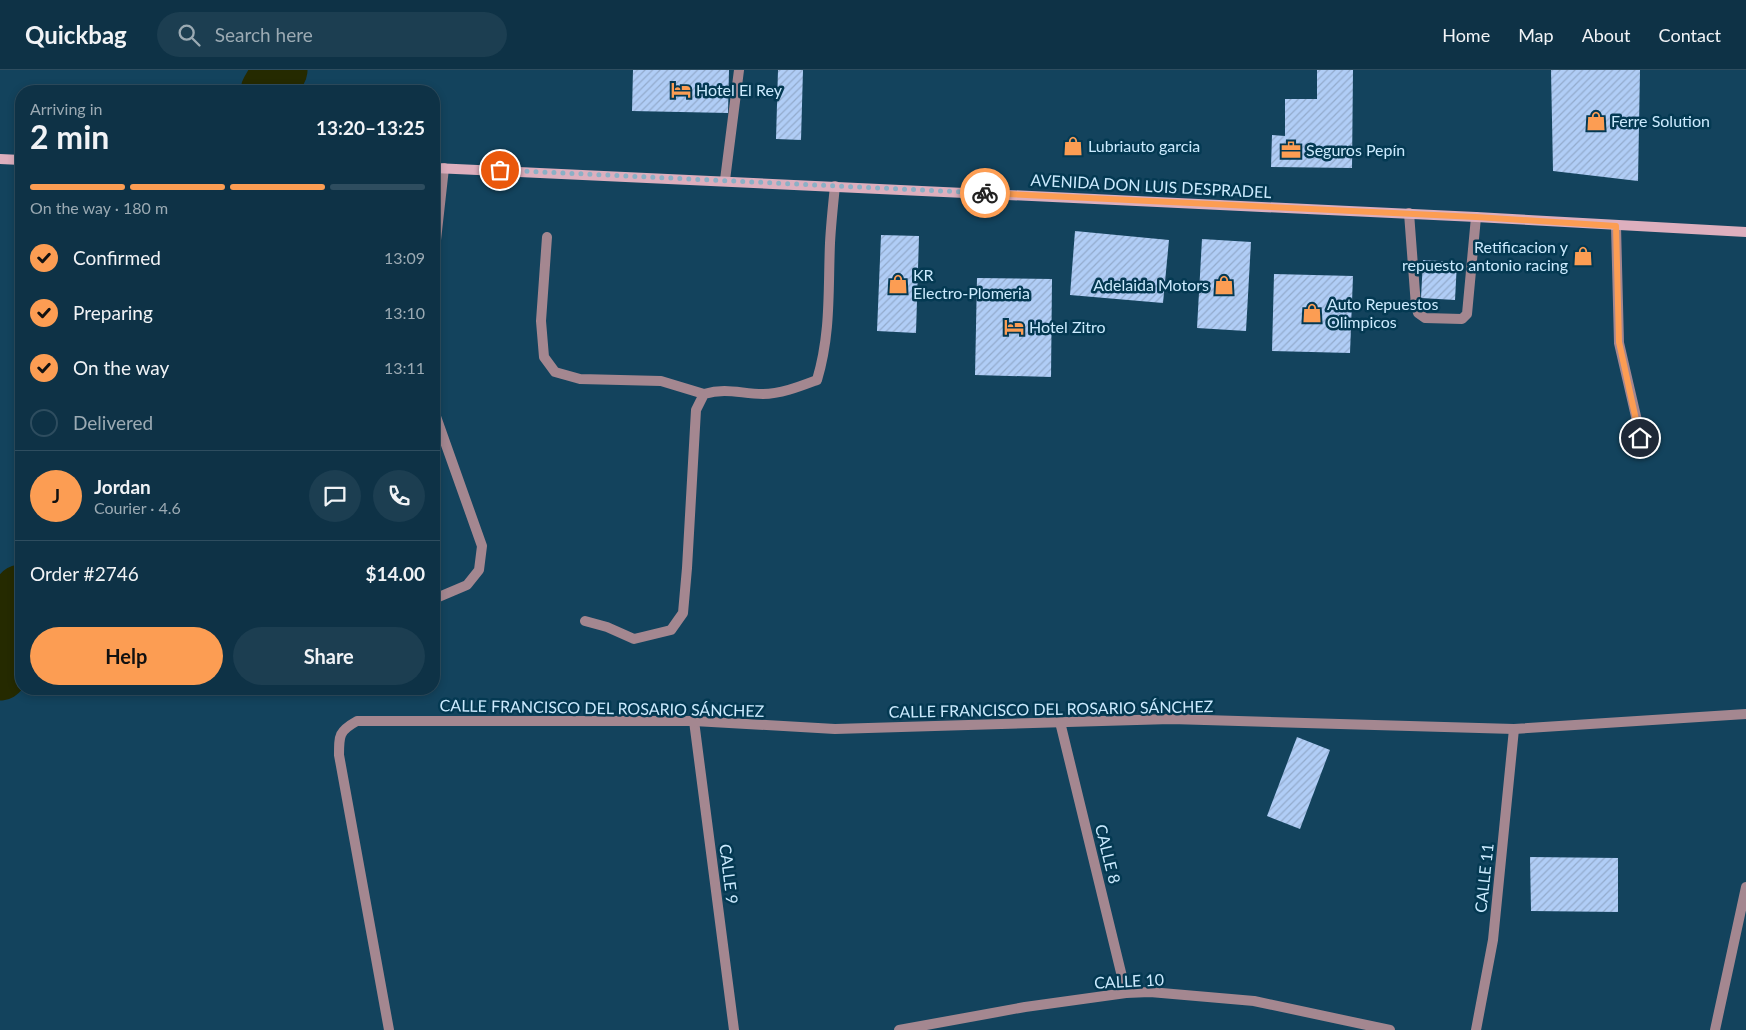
<!DOCTYPE html>
<html lang="en">
<head>
<meta charset="utf-8">
<style>
  :root { --surface:#0e3246; --page:#1c3e51; --text:#f1f3f6; --muted:#9baab3; --line:#2e4d5f; --accent:#fc9d53 }
  body { margin:0; font-family:Lato,sans-serif; background:var(--page); color:var(--text); height:100vh; display:flex; flex-direction:column; font-size:19px; white-space:nowrap }
  * { box-sizing:border-box; margin:0 }
  p { font-size:16px; color:var(--muted) }
  .icon { flex:none; width:28px; height:28px; fill:none; stroke:currentColor; stroke-width:2; stroke-linecap:round; stroke-linejoin:round }
  .map { position:relative; flex:1; overflow:hidden }
  .panel { position:absolute; left:15px; top:15px; width:425px; height:610px; display:flex; flex-direction:column; background:var(--surface); border-radius:20px; box-shadow:0 2px 8px #0003,0 0 0 1px var(--line) }
  .panel>* { flex:none }
  .pin { position:absolute; display:grid; place-items:center; width:42px; height:42px; color:#fff; margin:-21px; border:2px solid #fff; border-radius:50%; box-shadow:0 1px 5px #0007 }
  .courier { position:absolute; display:grid; place-items:center; width:50px; height:50px; margin:-25px; border:4px solid #fc9d53; border-radius:50%; background:#fff; color:#222; box-shadow:0 1px 6px #0007 }
  .overview em { font-style:normal; font-weight:700 }
  .overview div { display:flex; flex-direction:column-reverse }
  .overview { display:flex; align-items:center; justify-content:space-between; height:85px; padding:0 15px }
  h1 { font-size:32px; font-weight:700; line-height:38px }
  .bar { display:grid; grid-template-columns:repeat(4,1fr); gap:8px 5px; align-content:center; height:60px; padding:0 15px }
  .bar i { height:6px; border-radius:4px; background:var(--line) }
  .bar .on { background:var(--accent) }
  .bar p { grid-column:span 4 }
  .line { display:flex; align-items:center; gap:12px; padding:0 15px; border-top:1px solid var(--line) }
  .line div { flex:1 }
  .round { display:grid; place-items:center; flex:none; width:52px; height:52px; border-radius:26px; background:var(--page) }
  ol { padding:0 15px; list-style:none }
  li { display:flex; align-items:center; gap:15px; height:55px }
  li p { margin-inline-start:auto }
  li .icon { padding:5px; border-radius:50%; background:var(--accent); color:#111; stroke-width:4 }
  li:last-child { color:var(--muted) }
  li i { width:28px; height:28px; border:2px solid var(--line); border-radius:50% }
  .primary-button { display:flex; gap:10px; margin-top:auto; padding:10px 15px }
  .primary-button a { flex:1; height:58px; border-radius:30px; background:var(--accent); color:#111; font-size:20px; font-weight:700; line-height:58px; text-align:center }
  .primary-button a+a { background:var(--page); color:var(--text) }
  header { display:flex; align-items:center; gap:30px; box-sizing:border-box; height:70px; padding:0 25px; background:var(--surface); border-bottom:1px solid var(--line) }
  header strong { font-size:24px }
  nav { display:flex; gap:28px; margin-inline-start:auto; font-size:18px }
  .search { width:350px; height:45px; background:var(--page); display:flex; align-items:center; gap:12px; box-sizing:border-box; padding:0 18px; border-radius:28px; color:var(--muted); font-size:19px }
  .map>svg:first-child { display:block }
  .lines { fill:none; stroke-linecap:round; stroke-linejoin:round }
  .river { stroke:#252a00; stroke-width:55 }
  .building { fill:url(#building-hatch) }
  .lane { stroke:#a48790; stroke-width:10 }
  .street { stroke:#a48790; stroke-width:10 }
  .secondary { stroke:#ddafbe; stroke-width:10 }
  .done { stroke:#8bb0c6; stroke-width:5; stroke-dasharray:0 9 }
  .route { stroke:#fc9d53; stroke-width:6 }
  .labels { text-anchor:middle; stroke-width:5; stroke-linejoin:round; paint-order:stroke }
  .poi-label { font-size:16px; fill:#cbeafe; stroke:#043952; text-anchor:start }
  .street-label { font-size:16px; fill:#cbeafe; stroke:#043952 }
</style>
</head>
<body>
<header>
<strong>Quickbag</strong>
<div class="search"><svg class="icon" aria-label="search" viewBox="0 0 24 24"><circle cx="10" cy="10" r="6"/><path d="M15 15l6 6"/></svg>Search here</div>
<nav><a>Home</a><a>Map</a><a>About</a><a>Contact</a></nav>
</header>
<div class="map">
<svg width="1746" height="960" viewBox="0 0 1746 960">
  <defs>
    <pattern id="building-hatch" width="6" height="6" patternUnits="userSpaceOnUse" patternTransform="scale(1.25)"><rect width="6" height="6" fill="#b0cdf6"/><path d="M-1 1l2-2M0 6l6-6M5 7l2-2" fill="none" stroke="#93abcc"/></pattern>
  </defs>
  <rect width="100%" height="100%" fill="#13435d"/>
  <g class="lines">
    <g class="river">
      <polyline points="268,21 280,0"/>
      <polyline points="0,603 21,522"/>
    </g>
  </g>
  <g class="building">
    <polygon points="633,0 729,0 728,43 632,41"/>
    <polygon points="778,0 803,0 801,70 776,69"/>
    <polygon points="1317,0 1353,0 1352,98 1271,97 1272,65 1285,66 1285,29 1317,29"/>
    <polygon points="1551,0 1640,0 1638,111 1553,101"/>
    <polygon points="1075,161 1169,170 1163,233 1070,225"/>
    <polygon points="881,165 919,166 916,263 877,261"/>
    <polygon points="1202,169 1251,172 1246,261 1197,258"/>
    <polygon points="1423,190 1457,192 1455,230 1421,228"/>
    <polygon points="1274,204 1353,206 1350,283 1272,281"/>
    <polygon points="977,208 1052,209 1051,307 975,305"/>
    <polygon points="1297,667 1330,680 1300,759 1267,746"/>
    <polygon points="1530,787 1618,788 1618,842 1531,841"/>
  </g>
  <g class="lines">
    <g class="lane">
      <polyline points="1409,143 1416,236 1418,243 1425,248 1462,249 1467,244 1476,147"/>
      <polyline points="1616,156 1619,273 1641,368"/>
      <polyline points="547,167 541,251 544,287 555,302 580,309 661,311 704,324"/>
      <polyline points="434,188 444,98"/>
      <polyline points="434,341 482,476 479,500 467,515 434,529"/>
      <path d="M 585,551 L 607,557 L 634,569 L 671,560 L 683,543 L 687,498 L 696,340 L 704,324 C 727,317 741,324 763,324 C 781,324 801,316 817,310 C 831,263 828,221 830,173 C 831,154 833,135 835,116"/>
    </g>
    <g class="street">
      <polyline points="725,110 739,0"/>
      <polyline points="694,651 734,960"/>
      <polyline points="1060,652 1126,923"/>
      <path d="M 389,960 L 339,685 C 339,665 339,661 357,651 L 694,651 L 835,659 L 1171,649 L 1514,659 L 1746,644"/>
      <polyline points="899,960 1025,937 1126,923 1150,922 1254,931 1390,960"/>
      <polyline points="1476,960 1493,870 1514,659"/>
      <polyline points="1715,960 1746,817"/>
    </g>
    <g class="secondary">
      <polyline points="0,89 21,90"/>
      <polyline points="434,98 1476,147 1746,162"/>
    </g>
  </g>
  <g class="lines">
    <polyline class="done" points="500,100 985,123"/>
    <polyline class="route" points="985,123 1476,147 1616,156 1619,272 1640,368"/>
  </g>
  <defs>
    <symbol id="hotel-bare" viewBox="-9 -9 18 18"><path d="M-6-4.5h1.5V1H6V5H4.5V3h-9V5H-6ZM-4 0a1.8 1.8 0 1 1 3.6 0ZM.5 0V-2.5h3Q6-2.5 6 0Z" fill="#fc9d53" stroke="#043952" stroke-width="2.5" paint-order="stroke"/></symbol>
    <symbol id="shop-bare" viewBox="-9 -9 18 18"><path d="M-5-2.5h2.3a2.7 3.5 0 0 1 5.4 0H5L5.5 6h-11ZM-1.5-2.5h3a1.5 2.3 0 0 0-3 0Z" fill="#fc9d53" stroke="#043952" stroke-width="2.5" paint-order="stroke"/></symbol>
    <symbol id="office-bare" viewBox="-9 -9 18 18"><path d="M-6-3h4V-5.5h4V-3h4V5H-6ZM-1-4.5V-3h2v-1.5ZM-6 0V1H6V0Z" fill="#fc9d53" stroke="#043952" stroke-width="2.5" paint-order="stroke"/></symbol>
  </defs>
  <g fill-rule="evenodd">
    <use href="#hotel-bare" x="667" y="6" width="28" height="28"/>
    <use href="#shop-bare" x="1582" y="37" width="28" height="28"/>
    <use href="#shop-bare" x="1059" y="62" width="28" height="28"/>
    <use href="#office-bare" x="1277" y="66" width="28" height="28"/>
    <use href="#shop-bare" x="1569" y="172" width="28" height="28"/>
    <use href="#shop-bare" x="884" y="200" width="28" height="28"/>
    <use href="#shop-bare" x="1210" y="201" width="28" height="28"/>
    <use href="#shop-bare" x="1298" y="229" width="28" height="28"/>
    <use href="#hotel-bare" x="1000" y="243" width="28" height="28"/>
  </g>
  <g class="labels">
    <g class="poi-label">
      <text x="696" y="26">Hotel El Rey</text>
      <text x="1611" y="57">Ferre Solution</text>
      <text x="1088" y="82">Lubriauto garcia</text>
      <text x="1306" y="86">Seguros Pepín</text>
      <text x="1568" y="183" text-anchor="end">Retificacion y<tspan x="1568" dy="18">repuesto antonio racing</tspan></text>
      <text x="913" y="211">KR<tspan x="913" dy="18">Electro-Plomeria</tspan></text>
      <text x="1209" y="221" text-anchor="end">Adelaida Motors</text>
      <text x="1327" y="240">Auto Repuestos<tspan x="1327" dy="18">Olimpicos</tspan></text>
      <text x="1029" y="263">Hotel Zitro</text>
    </g>
    <g class="street-label">
      <text transform="translate(1151 116) rotate(3)" y="6">AVENIDA DON LUIS DESPRADEL</text>
      <text transform="translate(602 638) rotate(1)" y="6">CALLE FRANCISCO DEL ROSARIO SÁNCHEZ</text>
      <text transform="translate(1051 639) rotate(-1)" y="6">CALLE FRANCISCO DEL ROSARIO SÁNCHEZ</text>
      <text transform="translate(1108 784) rotate(76)" y="6">CALLE 8</text>
      <text transform="translate(729 804) rotate(83)" y="6">CALLE 9</text>
      <text transform="translate(1484 808) rotate(-84)" y="6">CALLE 11</text>
      <text transform="translate(1129 911) rotate(-3)" y="6">CALLE 10</text>
    </g>
  </g>
</svg>
<div class="pin" style="left:500px;top:100px;background:#ea580c"><svg class="icon" aria-label="bag" viewBox="0 0 24 24"><path d="M5 8h14l-1 12H6zM9 8a3 3 0 0 1 6 0"/></svg></div>
<div class="pin" style="left:1640px;top:368px;background:#1f2937"><svg class="icon" aria-label="home" viewBox="0 0 24 24"><path d="M3 11l9-7 9 7M6 9v11h12V9"/></svg></div>
<div class="courier" style="left:985px;top:123px"><svg class="icon" aria-label="bike" viewBox="0 0 24 24"><circle cx="6" cy="16" r="4"/><circle cx="18" cy="16" r="4"/><path d="M6 16l4-8h5l3 8M10 8l3 8H6M13 5h3"/></svg></div>
<section class="panel">
<div class="overview"><div><h1>2 min</h1><p>Arriving in</p></div><em>13:20–13:25</em></div>
<div class="bar"><i class="on"></i><i class="on"></i><i class="on"></i><i></i><p>On the way · 180 m</p></div>
<ol>
<li><svg class="icon" aria-label="check" viewBox="0 0 24 24"><path d="M5 12l5 5 9-10"/></svg>Confirmed<p>13:09</p></li>
<li><svg class="icon" aria-label="check" viewBox="0 0 24 24"><path d="M5 12l5 5 9-10"/></svg>Preparing<p>13:10</p></li>
<li><svg class="icon" aria-label="check" viewBox="0 0 24 24"><path d="M5 12l5 5 9-10"/></svg>On the way<p>13:11</p></li>
<li><i></i>Delivered</li>
</ol>
<div class="line" style="height:90px"><b class="round" style="background:var(--accent);color:#111">J</b><div><b>Jordan</b><p>Courier · 4.6</p></div><a class="round"><svg class="icon" aria-label="chat" viewBox="0 0 24 24"><path d="M4 5h16v11H9l-5 4z"/></svg></a><a class="round"><svg class="icon" aria-label="phone" viewBox="0 0 24 24"><path d="M5 4h4l2 5-3 2q2 4 5 5l2-3 5 2v4C11 20 4 13 5 4z"/></svg></a></div>
<div class="line" style="height:65px"><div>Order #2746</div><b>$14.00</b></div>
<div class="primary-button"><a>Help</a><a>Share</a></div>
</section>
</div>
</body>
</html>
